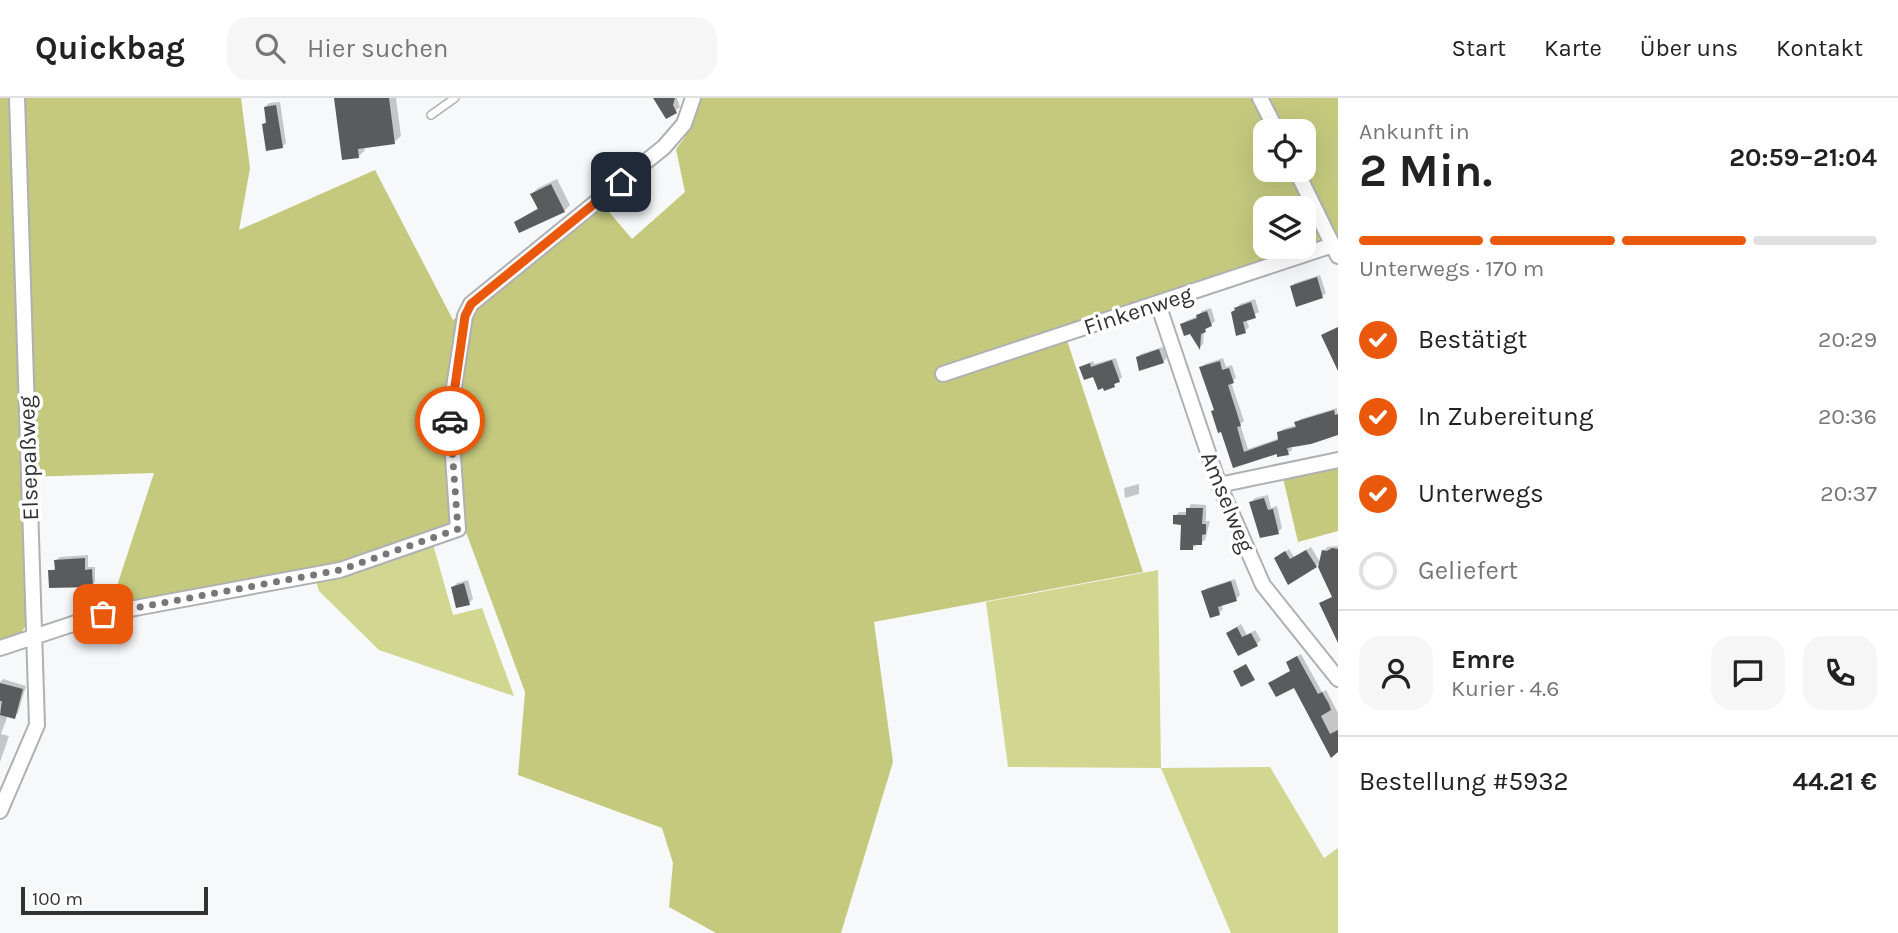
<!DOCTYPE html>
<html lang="de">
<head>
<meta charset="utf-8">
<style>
  :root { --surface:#fff; --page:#f6f6f6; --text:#222; --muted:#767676; --line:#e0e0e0; --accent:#ea580c }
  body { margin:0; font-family:Karla,sans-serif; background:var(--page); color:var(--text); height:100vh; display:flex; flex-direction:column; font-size:26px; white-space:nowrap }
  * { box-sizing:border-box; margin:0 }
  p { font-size:23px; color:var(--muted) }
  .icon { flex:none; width:38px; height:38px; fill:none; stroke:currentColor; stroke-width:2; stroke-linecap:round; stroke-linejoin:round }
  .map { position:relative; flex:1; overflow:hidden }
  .sheet { display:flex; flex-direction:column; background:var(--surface); width:560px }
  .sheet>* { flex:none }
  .buttons { position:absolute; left:1253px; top:21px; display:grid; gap:14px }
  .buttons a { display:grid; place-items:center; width:63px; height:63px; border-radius:14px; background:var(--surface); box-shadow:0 7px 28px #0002; font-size:35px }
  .scale { position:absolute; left:21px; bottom:18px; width:187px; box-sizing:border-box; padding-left:7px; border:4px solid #323233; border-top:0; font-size:19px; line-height:24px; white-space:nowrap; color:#323233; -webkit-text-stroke:5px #fff; paint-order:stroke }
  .pin { position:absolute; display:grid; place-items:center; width:60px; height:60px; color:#fff; margin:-30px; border-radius:14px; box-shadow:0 4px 10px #0006 }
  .courier { position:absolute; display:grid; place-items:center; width:70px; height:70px; margin:-35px; border:5px solid #ea580c; border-radius:50%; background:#fff; color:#222; box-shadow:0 2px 9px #0007 }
  .summary em { font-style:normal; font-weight:700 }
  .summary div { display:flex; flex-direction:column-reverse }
  .summary { display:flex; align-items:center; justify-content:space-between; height:119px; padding:0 21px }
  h1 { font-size:46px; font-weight:700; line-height:52px }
  .bar { display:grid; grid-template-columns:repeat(4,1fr); gap:10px 7px; align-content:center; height:84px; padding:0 21px }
  .bar i { height:9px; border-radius:5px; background:var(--line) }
  .bar .active { background:var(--accent) }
  .bar p { grid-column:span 4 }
  .line { display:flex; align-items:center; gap:18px; padding:0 21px; border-top:2px solid var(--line) }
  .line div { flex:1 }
  .round { display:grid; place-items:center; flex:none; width:74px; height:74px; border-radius:21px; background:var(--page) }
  ol { padding:0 21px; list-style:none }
  li { display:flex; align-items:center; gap:21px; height:77px }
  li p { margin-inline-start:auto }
  li .icon { padding:7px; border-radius:50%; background:var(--accent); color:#fff; stroke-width:4 }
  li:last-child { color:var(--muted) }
  li i { width:38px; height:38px; border:4px solid var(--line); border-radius:50% }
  header { display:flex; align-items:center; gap:42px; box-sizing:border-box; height:98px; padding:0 35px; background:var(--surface); border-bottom:2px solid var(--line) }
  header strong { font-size:33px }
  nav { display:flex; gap:38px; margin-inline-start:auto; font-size:24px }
  .search { width:490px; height:63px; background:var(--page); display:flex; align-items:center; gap:18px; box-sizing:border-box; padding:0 24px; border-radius:21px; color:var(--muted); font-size:26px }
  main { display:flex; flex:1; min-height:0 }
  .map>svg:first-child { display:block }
  .green { fill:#d1d690 }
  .forest { fill:#c4c97e; fill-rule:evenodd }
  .shadow { fill:#0003 }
  .building { fill:#5a5b5d }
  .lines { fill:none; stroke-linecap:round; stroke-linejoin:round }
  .lane-casing { stroke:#afb0b2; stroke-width:10 }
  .street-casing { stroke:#afb0b2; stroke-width:18 }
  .lane { stroke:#fff; stroke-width:7 }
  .street { stroke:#fff; stroke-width:14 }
  .done { stroke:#777779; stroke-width:7; stroke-dasharray:0 12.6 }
  .route { stroke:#ea580c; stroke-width:9 }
  .labels { text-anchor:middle; stroke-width:7; stroke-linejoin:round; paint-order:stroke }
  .street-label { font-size:23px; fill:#323233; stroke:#fff }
</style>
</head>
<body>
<header>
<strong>Quickbag</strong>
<div class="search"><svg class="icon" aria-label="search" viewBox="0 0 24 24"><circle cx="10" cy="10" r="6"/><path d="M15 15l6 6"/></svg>Hier suchen</div>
<nav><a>Start</a><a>Karte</a><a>Über uns</a><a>Kontakt</a></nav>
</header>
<main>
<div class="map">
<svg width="1338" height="835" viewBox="0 0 1338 835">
  <rect width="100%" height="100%" fill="#f7f8fa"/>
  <g class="green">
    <polygon points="433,446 453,517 482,510 514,598 379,552 319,493 315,481"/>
    <polygon points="1158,472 1161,670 1270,669 1324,760 1338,750 1338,835 1231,835 1161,670 1008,669 986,504"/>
  </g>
  <g class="forest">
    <path d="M 0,0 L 241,0 L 250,70 L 239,132 L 375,72 L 453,222 L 566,140 L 604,108 L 632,141 L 685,94 L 676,51 L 685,39 L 699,0 L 1338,0 L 1338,141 L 1333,132 L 1321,138 L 1317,147 L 1063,230 L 1143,474 L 874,524 L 893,664 L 841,835 L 716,835 L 669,809 L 673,765 L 662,730 L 518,677 L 525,594 L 463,426 L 331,467 L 120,505 L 114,497 L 154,375 L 25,379 L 27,526 L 20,536 L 0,542 ZM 1265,33 L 1304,33 L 1304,72 L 1265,72 ZM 1265,110 L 1304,110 L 1304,149 L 1265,149 Z"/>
    <polygon points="1338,368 1338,433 1298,444 1283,380"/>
  </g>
  <g class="shadow">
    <polygon points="336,0 396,0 401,38 394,44 364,48 365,52 358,59"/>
    <polygon points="659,0 677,0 680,9 667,19"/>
    <polygon points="280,4 286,45 282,49 264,26 267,23 265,9 269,5"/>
    <polygon points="557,81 570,107 564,113 516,124 539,109 532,96 538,90"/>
    <polygon points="1320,177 1326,195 1322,198 1292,188 1295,185"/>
    <polygon points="1255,201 1259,214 1246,221 1249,229 1245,233 1233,214 1240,206"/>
    <polygon points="1211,210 1215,223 1204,233 1203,246 1200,249 1191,234 1182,227 1186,223 1198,218 1202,213"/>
    <polygon points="1163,249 1167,260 1163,264 1137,259 1141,256"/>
    <polygon points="1116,260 1122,279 1114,287 1081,269 1093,263 1094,266"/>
    <polygon points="1223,260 1226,269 1232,267 1236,280 1231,284 1244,323 1240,326 1248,351 1280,340 1279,335 1283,331 1297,327 1300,321 1337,310 1338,336 1311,345 1291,348 1292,352 1288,355 1278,354 1234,368 1201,270 1205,266"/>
    <polygon points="1139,386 1139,396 1125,400 1124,390"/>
    <polygon points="1268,397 1271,410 1277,408 1282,430 1278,434 1251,404 1255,400"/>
    <polygon points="1191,406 1206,407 1206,423 1210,423 1205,442 1192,450 1182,425 1175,418 1179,414 1187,414"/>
    <polygon points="1338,448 1338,488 1331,492 1324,453 1327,449"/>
    <polygon points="1311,449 1320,464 1316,468 1276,460 1289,451 1294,459"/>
    <polygon points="88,457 88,469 95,469 95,484 92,487 50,473 57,470 56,462 60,459"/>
    <polygon points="1235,481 1240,497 1236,501 1221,506 1223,511 1219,515 1203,494 1207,490"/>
    <polygon points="468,482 473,501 469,505 458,508 453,489 457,485"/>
    <polygon points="1241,526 1247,537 1255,532 1261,542 1257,546 1228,535"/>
    <polygon points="1301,556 1322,594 1326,592 1338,615 1338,651 1332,657 1292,572 1292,561"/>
    <polygon points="3,581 26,588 18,615 14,619 8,617 1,636 9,638 0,664 0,584"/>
  </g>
  <g class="building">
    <polygon points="334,0 389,0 395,46 358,51 359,60 342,62"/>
    <polygon points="653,0 675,0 673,7 677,15 666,21"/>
    <polygon points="276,7 283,50 266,53 262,26 266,25 264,9"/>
    <polygon points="551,86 565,114 519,135 514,124 538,111 530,96"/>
    <polygon points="1317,179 1323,200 1296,209 1290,188"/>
    <polygon points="1251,204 1256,220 1243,224 1246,235 1236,238 1231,214 1235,212 1234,210"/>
    <polygon points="1207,213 1212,228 1205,231 1206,234 1201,236 1200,252 1190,236 1184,238 1180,226 1197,220 1196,217"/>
    <polygon points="1338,229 1338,273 1321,237"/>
    <polygon points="1159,251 1164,265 1139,273 1136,259"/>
    <polygon points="1112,262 1120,284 1114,286 1115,289 1104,293 1103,290 1098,292 1093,279 1084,282 1079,269 1090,265 1091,269"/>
    <polygon points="1220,263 1222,272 1229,270 1234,285 1228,287 1241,328 1237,329 1244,354 1278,342 1277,334 1296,329 1294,324 1334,312 1335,317 1338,316 1338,337 1311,346 1287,350 1289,357 1277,359 1277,356 1233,370 1221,334 1218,335 1211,313 1214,312 1199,269"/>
    <polygon points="1264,400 1268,412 1273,411 1279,436 1260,440 1249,404"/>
    <polygon points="1186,410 1203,410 1202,426 1206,426 1206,436 1202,437 1202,447 1193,447 1193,452 1180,452 1181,427 1173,426 1173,417 1186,417"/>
    <polygon points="1332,450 1338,451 1338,545 1319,505 1332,499 1318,469 1322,452 1327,453"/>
    <polygon points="1306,452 1317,469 1288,487 1274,460 1285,453 1290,461"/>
    <polygon points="85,460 85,472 92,471 93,489 49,490 48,472 55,472 54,462"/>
    <polygon points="1231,483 1237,503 1218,509 1220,517 1210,520 1201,493"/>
    <polygon points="464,485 470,507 456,510 451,489"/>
    <polygon points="1237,529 1242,539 1251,535 1258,548 1238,558 1226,535"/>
    <polygon points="1297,558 1318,596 1322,594 1329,606 1331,612 1321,618 1330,636 1338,632 1338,654 1331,660 1294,590 1276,599 1268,585 1290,573 1286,564"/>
    <polygon points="1246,566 1255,582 1241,589 1233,573"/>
    <polygon points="0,585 23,591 15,621 0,617 2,603 0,603"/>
  </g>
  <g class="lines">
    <defs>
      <polyline id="lane" points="431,17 455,0"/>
      <g id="street">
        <polyline points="1260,0 1277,33"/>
        <polyline points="1296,72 1338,158"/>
        <polyline points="1158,206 1219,387 1263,487 1338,581"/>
        <polyline points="943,276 1333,147"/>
        <polyline points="1219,387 1338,362"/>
        <polyline points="0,550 103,516 340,472 458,431 450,315 465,218 471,206 664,49 684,26 693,0"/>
        <polyline points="0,713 37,627 17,0"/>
      </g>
    </defs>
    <use href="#lane" class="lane-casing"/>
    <use href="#street" class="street-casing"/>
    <use href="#lane" class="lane"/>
    <use href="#street" class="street"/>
  </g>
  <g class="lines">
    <polyline class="done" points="103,516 340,472 458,431 450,323"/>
    <polyline class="route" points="450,323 465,218 471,206 621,84"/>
  </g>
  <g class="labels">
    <g class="street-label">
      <text transform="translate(1138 212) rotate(-18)" y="8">Finkenweg</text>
      <text transform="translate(28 360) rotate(-92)" y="8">Elsepaßweg</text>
      <text transform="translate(1228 404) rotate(68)" y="8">Amselweg</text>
    </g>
  </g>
</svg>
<div class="buttons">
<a><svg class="icon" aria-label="locate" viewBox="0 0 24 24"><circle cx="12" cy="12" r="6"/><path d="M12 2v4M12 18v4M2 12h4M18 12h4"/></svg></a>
<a><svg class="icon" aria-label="layers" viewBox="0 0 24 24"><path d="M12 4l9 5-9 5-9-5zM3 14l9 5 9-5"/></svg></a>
</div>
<div class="scale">100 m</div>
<div class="pin" style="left:103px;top:516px;background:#ea580c"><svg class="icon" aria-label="bag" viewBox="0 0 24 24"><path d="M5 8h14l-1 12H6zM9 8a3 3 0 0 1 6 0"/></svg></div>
<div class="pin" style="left:621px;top:84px;background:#1f2937"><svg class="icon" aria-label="home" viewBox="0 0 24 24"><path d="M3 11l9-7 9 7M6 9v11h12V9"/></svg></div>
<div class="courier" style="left:450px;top:323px"><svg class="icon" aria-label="car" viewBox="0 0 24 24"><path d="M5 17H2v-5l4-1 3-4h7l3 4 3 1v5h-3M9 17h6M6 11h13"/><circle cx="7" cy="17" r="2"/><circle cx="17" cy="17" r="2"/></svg></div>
</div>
<section class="sheet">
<div class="summary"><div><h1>2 Min.</h1><p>Ankunft in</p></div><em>20:59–21:04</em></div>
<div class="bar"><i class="active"></i><i class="active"></i><i class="active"></i><i></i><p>Unterwegs · 170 m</p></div>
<ol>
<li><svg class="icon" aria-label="check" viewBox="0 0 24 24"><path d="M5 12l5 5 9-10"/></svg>Bestätigt<p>20:29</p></li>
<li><svg class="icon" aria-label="check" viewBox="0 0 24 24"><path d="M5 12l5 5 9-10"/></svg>In Zubereitung<p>20:36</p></li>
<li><svg class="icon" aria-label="check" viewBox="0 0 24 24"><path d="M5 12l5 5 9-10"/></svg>Unterwegs<p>20:37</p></li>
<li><i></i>Geliefert</li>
</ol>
<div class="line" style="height:126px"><a class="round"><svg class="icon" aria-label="person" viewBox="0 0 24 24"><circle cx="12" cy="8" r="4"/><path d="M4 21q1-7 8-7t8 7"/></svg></a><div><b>Emre</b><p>Kurier · 4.6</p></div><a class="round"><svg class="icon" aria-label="chat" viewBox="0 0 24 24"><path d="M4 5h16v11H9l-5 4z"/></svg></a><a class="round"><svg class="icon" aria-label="phone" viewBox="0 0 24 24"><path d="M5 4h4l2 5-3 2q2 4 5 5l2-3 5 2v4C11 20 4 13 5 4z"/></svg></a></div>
<div class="line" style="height:91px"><div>Bestellung #5932</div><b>44.21 €</b></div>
</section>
</main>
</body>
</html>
